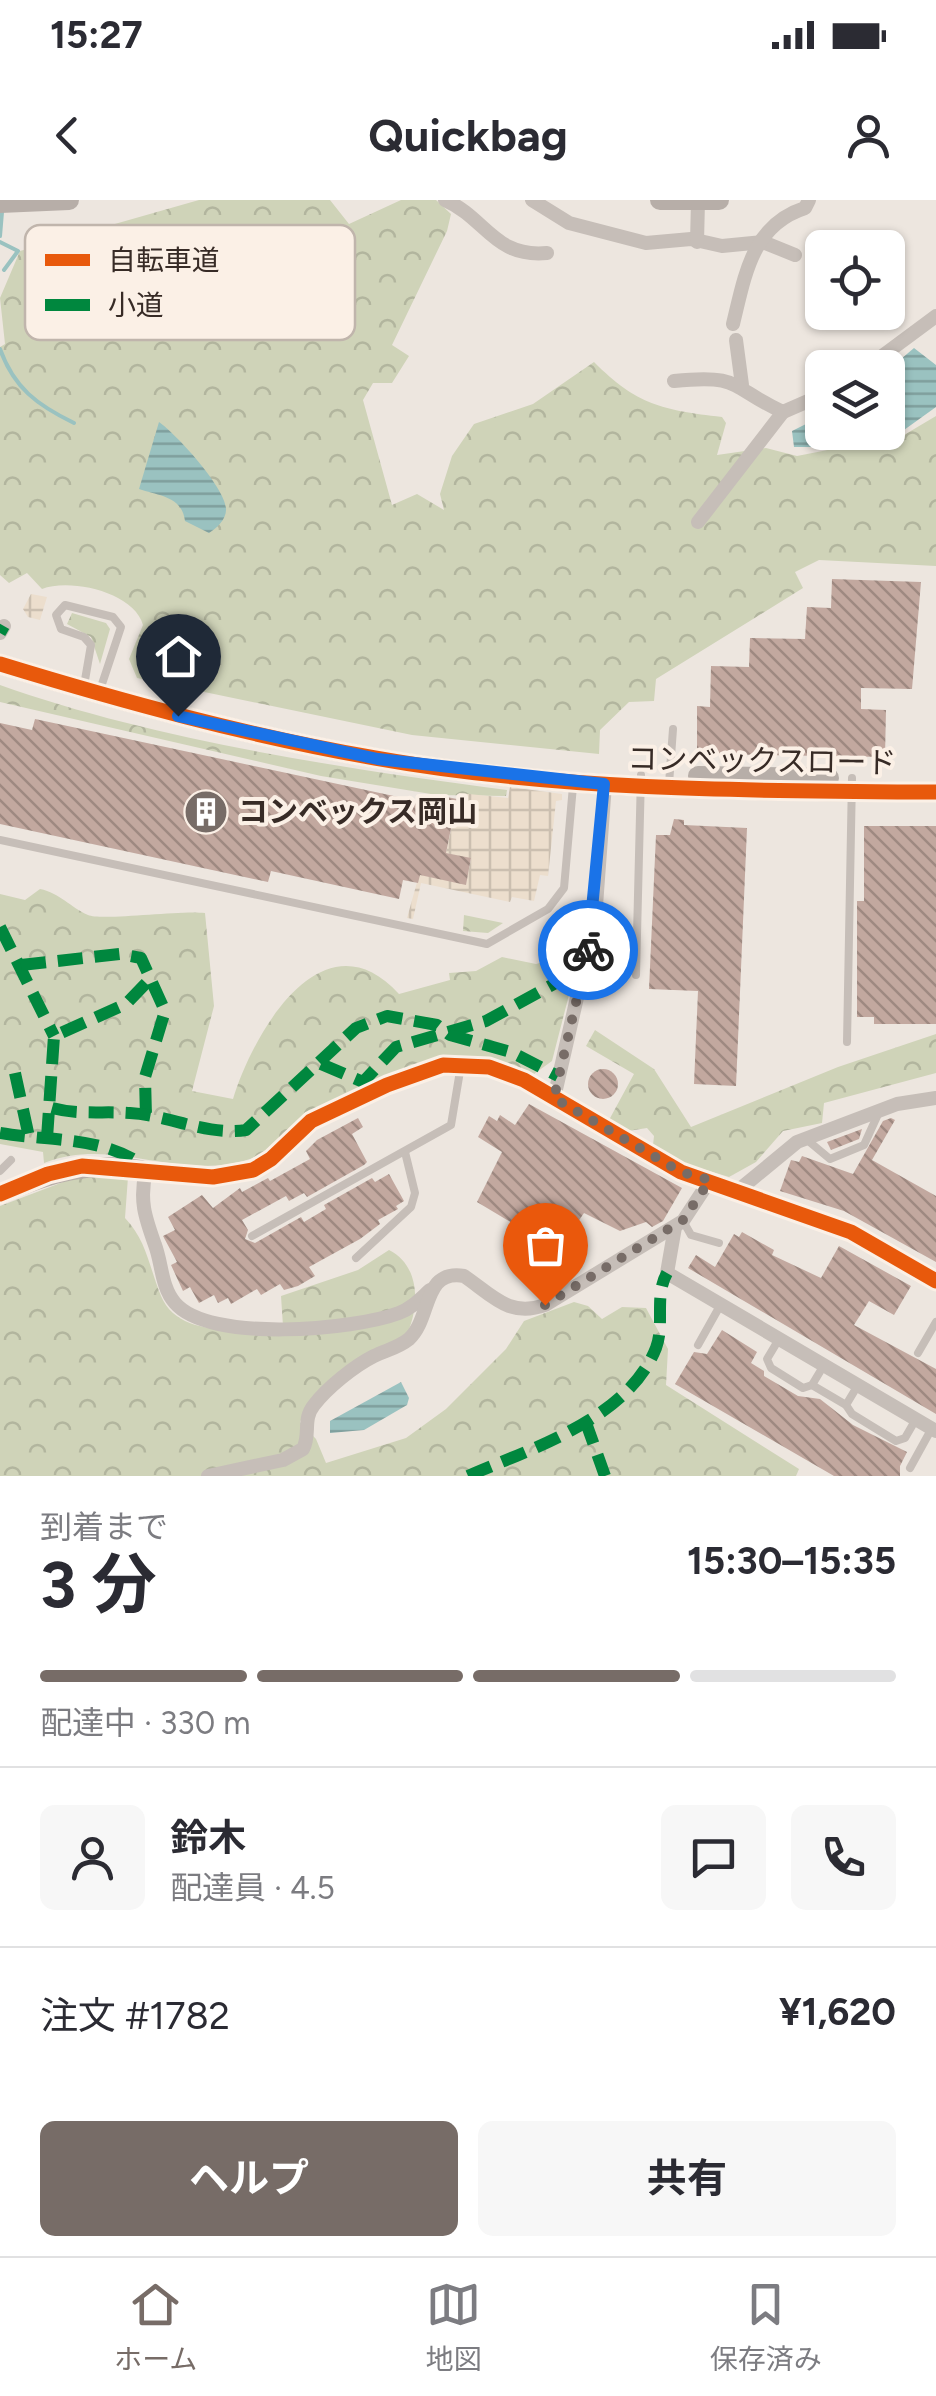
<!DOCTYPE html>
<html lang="ja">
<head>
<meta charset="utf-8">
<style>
  :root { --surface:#fff; --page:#f7f7f7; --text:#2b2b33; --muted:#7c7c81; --line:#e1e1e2; --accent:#776c67 }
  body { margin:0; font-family:Figtree,"Noto Sans JP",sans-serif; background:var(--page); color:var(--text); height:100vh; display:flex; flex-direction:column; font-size:38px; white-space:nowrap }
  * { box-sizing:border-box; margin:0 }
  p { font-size:32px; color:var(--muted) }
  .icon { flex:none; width:55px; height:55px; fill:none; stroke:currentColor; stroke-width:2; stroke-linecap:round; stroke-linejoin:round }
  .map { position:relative; height:1276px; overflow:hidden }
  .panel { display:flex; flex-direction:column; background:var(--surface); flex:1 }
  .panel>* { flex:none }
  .controls { position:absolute; left:805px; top:30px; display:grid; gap:20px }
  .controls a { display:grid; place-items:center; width:100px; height:100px; border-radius:15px; background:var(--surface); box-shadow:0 2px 8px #0004; font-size:50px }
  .pin { position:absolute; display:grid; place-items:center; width:85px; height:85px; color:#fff; margin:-102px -42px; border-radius:50% 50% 50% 0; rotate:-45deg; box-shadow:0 0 10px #0007 }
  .pin .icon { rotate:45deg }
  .courier { position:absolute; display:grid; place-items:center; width:100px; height:100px; margin:-50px; border:8px solid #1a73e8; border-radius:50%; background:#fff; color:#222; box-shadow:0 2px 12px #0007 }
  .summary em { font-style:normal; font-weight:700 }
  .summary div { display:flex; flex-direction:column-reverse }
  .summary { display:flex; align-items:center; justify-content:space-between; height:170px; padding:0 40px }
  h1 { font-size:65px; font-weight:700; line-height:75px }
  .bar { display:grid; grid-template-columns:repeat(4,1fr); gap:15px 10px; align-content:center; height:120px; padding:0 40px }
  .bar i { height:12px; border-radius:8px; background:var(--line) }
  .bar .on { background:var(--accent) }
  .bar p { grid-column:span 4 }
  .line { display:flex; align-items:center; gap:25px; padding:0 40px; border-top:2px solid var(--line) }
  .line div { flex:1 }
  .round { display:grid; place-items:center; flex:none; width:105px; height:105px; border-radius:15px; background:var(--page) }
  .primary-button { display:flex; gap:20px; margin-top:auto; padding:20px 40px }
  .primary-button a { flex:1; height:115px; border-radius:15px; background:var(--accent); color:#fff; font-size:40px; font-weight:700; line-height:115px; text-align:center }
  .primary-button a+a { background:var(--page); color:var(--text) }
  .status { display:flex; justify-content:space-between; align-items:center; height:70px; padding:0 50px; background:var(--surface); direction:ltr }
  .status svg { height:28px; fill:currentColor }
  header { display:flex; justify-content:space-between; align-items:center; height:130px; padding:0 40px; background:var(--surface); font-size:45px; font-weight:700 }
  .dock { display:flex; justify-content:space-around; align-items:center; height:140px; border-top:2px solid var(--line); background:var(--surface); font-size:28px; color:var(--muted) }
  .dock a { display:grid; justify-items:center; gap:5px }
  .dock .on { color:var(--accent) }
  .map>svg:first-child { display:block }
  .forest { fill:url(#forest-crowns) }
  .plaza { fill:url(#plaza-grid) }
  .water { fill:url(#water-rules) }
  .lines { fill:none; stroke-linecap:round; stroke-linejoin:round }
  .stream { stroke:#9ac2c0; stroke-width:4 }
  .building { fill:url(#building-back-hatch) }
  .lane { stroke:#c6beb8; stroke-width:8 }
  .street { stroke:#c6beb8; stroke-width:14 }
  .secondary { stroke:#b7aea8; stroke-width:20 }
  .quiet { stroke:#00873e; stroke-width:12; stroke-dasharray:25 12; stroke-linecap:butt }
  .cycleway-casing { stroke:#fbf0e6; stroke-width:21 }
  .cycleway { stroke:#e8590c; stroke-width:15 }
  .done { stroke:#776c67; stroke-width:10; stroke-dasharray:0 18 }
  .route { stroke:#1a73e8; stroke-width:12 }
  .labels { text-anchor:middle; stroke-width:8; stroke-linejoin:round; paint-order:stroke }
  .street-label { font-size:30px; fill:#372b26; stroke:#fbf0e6 }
  .poi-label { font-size:30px; font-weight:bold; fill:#372b26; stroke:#fbf0e6; text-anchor:start }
  .key { fill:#fbf0e6; stroke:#c0b5ac; stroke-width:2.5 }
  .key-label { font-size:28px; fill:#372b26 }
</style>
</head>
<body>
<div class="status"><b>15:27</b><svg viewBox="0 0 49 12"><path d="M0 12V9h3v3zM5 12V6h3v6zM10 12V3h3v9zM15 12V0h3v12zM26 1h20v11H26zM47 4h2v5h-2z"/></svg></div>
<header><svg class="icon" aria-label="back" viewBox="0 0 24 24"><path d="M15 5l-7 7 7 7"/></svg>Quickbag<svg class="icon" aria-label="person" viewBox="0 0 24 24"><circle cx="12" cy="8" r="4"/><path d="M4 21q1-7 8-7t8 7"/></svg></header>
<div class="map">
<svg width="936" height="1276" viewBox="0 0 936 1276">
  <defs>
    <pattern id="forest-crowns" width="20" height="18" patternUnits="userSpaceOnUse" patternTransform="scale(2.5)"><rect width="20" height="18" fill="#cfd3b8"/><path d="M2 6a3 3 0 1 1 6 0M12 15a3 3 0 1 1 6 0" fill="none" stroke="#b2b59e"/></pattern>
    <pattern id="plaza-grid" width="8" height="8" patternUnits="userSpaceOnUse" patternTransform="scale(2.5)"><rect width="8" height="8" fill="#ecdecd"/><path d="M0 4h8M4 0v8" fill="none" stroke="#cbbfb0"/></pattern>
    <pattern id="water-rules" width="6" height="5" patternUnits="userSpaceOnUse" patternTransform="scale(2.5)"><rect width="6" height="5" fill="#9ac2c0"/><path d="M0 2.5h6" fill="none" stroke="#7e9e9c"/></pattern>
    <pattern id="building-back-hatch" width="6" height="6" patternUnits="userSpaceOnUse" patternTransform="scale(2.5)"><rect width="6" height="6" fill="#c2a89f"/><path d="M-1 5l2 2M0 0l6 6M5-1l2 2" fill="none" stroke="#9e8981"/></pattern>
  </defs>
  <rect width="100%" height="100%" fill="#ede6df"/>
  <g class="forest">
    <path d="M 199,0 L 330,0 L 349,24 L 401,0 L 436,0 L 451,14 L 447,31 L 392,145 L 409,156 L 392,183 L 373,183 L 363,200 L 392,305 L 417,294 L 444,310 L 440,294 L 452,256 L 474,224 L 533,204 L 594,162 C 637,205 662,210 722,217 L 726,223 L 717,255 L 766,248 L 797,256 L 904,235 L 936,216 L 936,366 L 819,360 L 795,372 L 803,388 L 656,479 L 654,501 L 629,502 L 600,530 L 599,554 L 412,535 L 137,478 L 129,459 L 143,425 C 134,392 70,378 42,389 L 27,373 L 9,383 L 0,375 L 0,147 L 5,144 L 0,98 L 20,51 Z"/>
    <polygon points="72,413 106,423 110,429 100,464 91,437 67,424"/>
    <path d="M 0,485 C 154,540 345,569 507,590 L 506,596 L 437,595 L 321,576 L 0,502 Z"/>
    <path d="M 40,689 C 60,693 70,707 88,715 C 102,721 179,710 205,713 L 214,806 L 192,891 L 233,899 C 253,833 323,711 399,794 L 450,780 L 449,773 L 476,771 L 502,757 L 536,764 L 580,752 L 552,861 L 534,874 C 469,842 414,863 353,892 C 338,900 319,906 306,916 C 287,931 275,950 253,958 C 178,984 116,935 44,963 L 43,952 L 0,944 L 0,694 L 25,700 Z"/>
    <polygon points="464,715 503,723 488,733 463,731"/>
    <polygon points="595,830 654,869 691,927 838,867 936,834 936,873 824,903 822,923 783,931 756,962 729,977 683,963 653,945 654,936 647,928 628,931 609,920 634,874 586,846"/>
    <path d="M 79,976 L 128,977 L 125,1018 C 147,1041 149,1067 161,1096 C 179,1140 247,1129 283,1126 L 281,1096 L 358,1070 L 389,1050 C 419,1065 420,1103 408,1132 L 311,1200 L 300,1222 L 316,1239 L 326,1263 L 406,1238 L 446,1209 L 506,1149 L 524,1121 L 574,1102 L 588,1106 L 602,1119 L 622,1107 L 646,1108 L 668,1149 L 666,1185 L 799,1269 L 796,1276 L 0,1276 L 0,1006 Z"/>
  </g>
  <g class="plaza">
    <polygon points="31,394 47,397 40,420 28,417 23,409"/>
    <polygon points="510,587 562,594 562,600 556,601 548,676 540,675 534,701 512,697 510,702 421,683 413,719 407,718 421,668 466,684 471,659 446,653 459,593 508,598"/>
  </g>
  <g class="water">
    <polygon points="914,148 936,165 936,207 904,230 860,234 823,247 794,247 792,231 822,216 822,232 888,232 888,170"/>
    <path d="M 159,222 C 176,234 224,286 226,308 C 227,319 217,328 209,333 L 185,321 C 182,296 159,296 139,289 Z"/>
    <polygon points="401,1182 409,1198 407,1205 364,1230 330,1233 330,1221"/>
  </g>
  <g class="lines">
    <g class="stream">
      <polyline points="0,36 2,12"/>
      <polyline points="0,42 18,51 4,70"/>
      <path d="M 0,149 C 14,188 37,205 74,223"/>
    </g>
  </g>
  <g class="building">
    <polygon points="832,379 921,382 912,489 861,488 861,509 886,510 885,557 697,554 697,506 710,507 711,466 749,467 750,438 805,439 807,407 831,408"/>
    <polygon points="35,519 445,607 447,597 457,599 446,653 471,658 466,685 420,675 418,683 403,680 399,699 271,671 268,682 0,624 0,523 32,530"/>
    <polygon points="674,619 684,620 684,625 747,628 736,886 694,884 698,791 649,789 656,635 670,635"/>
    <polygon points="864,626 936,626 936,824 874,824 874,817 857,817 857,701 864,701"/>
    <circle cx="603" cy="884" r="15"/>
    <polygon points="529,904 682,988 663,1021 652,1027 646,1022 620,1031 584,1013 571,1032 560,1026 549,1045 477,1002 502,952 478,937 489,916 497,921 500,915 515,925"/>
    <polygon points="358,918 363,927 352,934 367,962 364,965 307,997 304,993 289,1001 286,996 242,1020 248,1030 245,1039 255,1043 301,1017 304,1022 326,1009 324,1005 372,978 375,982 389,974 404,1001 396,1006 398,1009 378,1020 380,1024 360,1039 309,1067 315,1076 298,1086 284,1090 280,1084 261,1095 257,1089 231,1104 228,1098 218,1103 214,1095 199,1103 190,1087 183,1091 171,1065 177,1062 163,1036 175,1030 168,1017 202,995 213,1008 240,988 242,992 268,978 270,981 310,959 306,951 317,940"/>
    <polygon points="891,918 895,920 872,960 936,996 936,1062 844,1011 780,991 791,960 799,962 802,956 853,974 883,921"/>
    <polygon points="862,929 859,939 831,950 827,942"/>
    <polygon points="742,1032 774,1050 772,1055 821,1078 839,1046 911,1086 894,1115 869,1101 854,1125 936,1169 936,1214 688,1068 696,1055 715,1067 734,1034 739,1037"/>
    <polygon points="722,1130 757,1152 751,1163 764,1171 764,1176 798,1196 820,1199 853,1225 907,1252 900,1266 900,1276 834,1276 675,1184 694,1152 707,1154"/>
  </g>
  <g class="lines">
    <g class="lane">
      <polyline points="85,480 91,445 84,437 61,429 56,415 65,405 113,417 121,427 102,484"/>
      <polyline points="669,584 673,529"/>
      <polyline points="0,640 487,744 548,709 564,688 573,586"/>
      <polyline points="636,775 641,575"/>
      <polyline points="847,842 852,578"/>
      <polyline points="806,939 830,959 864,945 879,912"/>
      <polyline points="0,971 11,960"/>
      <polyline points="683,1021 691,1035 719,1043"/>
      <polyline points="252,1036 451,925 461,865"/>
      <polyline points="356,1058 411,1007 415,993 405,952"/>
      <polyline points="779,1139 767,1159 771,1168 803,1188 812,1185 824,1165"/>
      <polyline points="698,1145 721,1104"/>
      <polyline points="918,1153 936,1122"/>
      <polyline points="812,1185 846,1205"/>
      <polyline points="858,1185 846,1205 852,1214 896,1241 905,1238 916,1219"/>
      <polyline points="910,1268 932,1228"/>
    </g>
    <g class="street">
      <path d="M 445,0 C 486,18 494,58 547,53"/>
      <polyline points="532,0 569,23 646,43 691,39 722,46 763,42 795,55"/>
      <polyline points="697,42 698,1"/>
      <path d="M 733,124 C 745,75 752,25 805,8 L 809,0"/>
      <polyline points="736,140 742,185"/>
      <polyline points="866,168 936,116"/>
      <path d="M 674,181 C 742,174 729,187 783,212 L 822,195"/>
      <polyline points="698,322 783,212"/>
      <polyline points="0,433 4,426"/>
      <polyline points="554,898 595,719 605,584"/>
      <polyline points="141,970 213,977 253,970 271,959 311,921 387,885 443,865 489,867 524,880 681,972 851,1032 936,1081"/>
      <path d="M 146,971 C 139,1000 145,1017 155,1045 C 162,1063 161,1087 175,1103 C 209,1143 354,1130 399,1113 C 412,1108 420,1099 430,1090"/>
      <polyline points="740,989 797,942 897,904 936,898"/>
      <polyline points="675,1027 667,1073 936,1231"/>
      <path d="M 208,1276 L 283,1260 L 303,1249 C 311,1234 302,1220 314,1205 C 327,1188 354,1166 374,1156 C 386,1150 398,1148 409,1139 C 432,1118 422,1069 464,1076 C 492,1095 509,1118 545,1105 L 683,1021 L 710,980"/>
    </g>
    <g class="secondary">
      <polyline points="660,0 719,0"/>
      <polyline points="0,3 69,0"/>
      <path d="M 0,464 C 124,502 248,536 375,558 C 560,591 749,591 936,592"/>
      <polyline points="698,576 829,578"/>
      <path d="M 0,994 C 50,973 87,961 141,970"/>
    </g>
    <g class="quiet">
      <polyline points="0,433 4,426"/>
      <polyline points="0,727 54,836"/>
      <polyline points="21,765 120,754 141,758 165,811 145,877 146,917"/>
      <polyline points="321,864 363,882 396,847 486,821 563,779 581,777"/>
      <polyline points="15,873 29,937"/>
      <path d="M 52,908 C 78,915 103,911 130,913 C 168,915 207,936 246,930 L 356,828 L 387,816 L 437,825 L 450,835 L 511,852 L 558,876"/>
      <path d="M 0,933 C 46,941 97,936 138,962 L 141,970"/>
      <polyline points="47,938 54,836 126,804 151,778"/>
      <polyline points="585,1220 605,1276"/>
      <path d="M 468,1276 C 532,1248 628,1219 656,1148 C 665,1124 654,1096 667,1073"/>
    </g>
    <defs>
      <g id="cycleway">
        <path d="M 0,464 C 124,502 248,536 375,558 C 560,591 749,591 936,592"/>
        <polyline points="0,994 48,974 82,966 213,977 253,970 271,959 311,921 387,885 443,865 489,867 524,880 681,972 851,1032 936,1081"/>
      </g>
    </defs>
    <use href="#cycleway" class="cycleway-casing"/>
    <use href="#cycleway" class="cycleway"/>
  </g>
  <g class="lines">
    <polyline class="done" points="545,1105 683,1020 710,980 681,972 554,898 588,750"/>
    <polyline class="route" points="178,516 378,559 604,584 588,750"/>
  </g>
  <defs>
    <symbol id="building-disc" viewBox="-11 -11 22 22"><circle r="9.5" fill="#776c67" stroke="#fbf0e6"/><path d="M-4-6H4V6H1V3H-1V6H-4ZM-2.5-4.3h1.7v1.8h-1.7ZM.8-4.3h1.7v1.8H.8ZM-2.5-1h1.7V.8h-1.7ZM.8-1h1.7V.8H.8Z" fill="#fff"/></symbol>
  </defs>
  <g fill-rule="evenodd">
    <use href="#building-disc" x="181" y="587" width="50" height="50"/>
  </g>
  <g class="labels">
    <g class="street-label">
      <text transform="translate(762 561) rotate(1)" y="10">コンベックスロード</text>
    </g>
    <g class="poi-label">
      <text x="238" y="622">コンベックス岡山</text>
    </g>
  </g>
  <rect x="25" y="25" width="330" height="115" rx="15" class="key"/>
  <rect x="45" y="54" width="45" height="12" fill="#e8590c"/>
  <rect x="45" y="99" width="45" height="12" fill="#00873e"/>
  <g class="key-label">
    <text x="108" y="70">自転車道</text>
    <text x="108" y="115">小道</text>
  </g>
</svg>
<div class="controls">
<a><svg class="icon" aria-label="locate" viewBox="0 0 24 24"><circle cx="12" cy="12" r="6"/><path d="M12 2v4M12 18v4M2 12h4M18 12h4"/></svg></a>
<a><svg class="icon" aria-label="layers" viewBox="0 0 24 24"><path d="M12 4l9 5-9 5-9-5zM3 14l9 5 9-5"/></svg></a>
</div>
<div class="pin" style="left:545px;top:1105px;background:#ea580c"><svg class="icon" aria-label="bag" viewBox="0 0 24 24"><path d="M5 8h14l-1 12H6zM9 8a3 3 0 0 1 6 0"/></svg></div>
<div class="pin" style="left:178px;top:516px;background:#1f2937"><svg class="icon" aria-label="home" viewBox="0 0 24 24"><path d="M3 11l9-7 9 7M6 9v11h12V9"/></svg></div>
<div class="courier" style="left:588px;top:750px"><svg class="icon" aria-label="bike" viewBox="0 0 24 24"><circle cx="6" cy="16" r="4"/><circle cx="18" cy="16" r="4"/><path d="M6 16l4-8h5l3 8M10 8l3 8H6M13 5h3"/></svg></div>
</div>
<section class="panel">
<div class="summary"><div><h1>3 分</h1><p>到着まで</p></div><em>15:30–15:35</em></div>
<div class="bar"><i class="on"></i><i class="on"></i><i class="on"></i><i></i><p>配達中 · 330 m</p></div>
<div class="line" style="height:180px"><a class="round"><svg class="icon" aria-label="person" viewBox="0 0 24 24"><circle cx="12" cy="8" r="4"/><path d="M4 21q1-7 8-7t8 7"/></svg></a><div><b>鈴木</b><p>配達員 · 4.5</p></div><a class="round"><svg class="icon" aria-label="chat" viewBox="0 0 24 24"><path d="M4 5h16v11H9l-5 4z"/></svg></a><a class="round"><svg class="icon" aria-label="phone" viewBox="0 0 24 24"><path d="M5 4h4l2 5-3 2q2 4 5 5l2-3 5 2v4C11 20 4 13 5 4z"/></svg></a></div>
<div class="line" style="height:130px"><div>注文 #1782</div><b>¥1,620</b></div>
<div class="primary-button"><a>ヘルプ</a><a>共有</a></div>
</section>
<nav class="dock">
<a class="on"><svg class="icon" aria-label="home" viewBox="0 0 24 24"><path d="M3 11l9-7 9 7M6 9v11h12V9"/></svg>ホーム</a>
<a><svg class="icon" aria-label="map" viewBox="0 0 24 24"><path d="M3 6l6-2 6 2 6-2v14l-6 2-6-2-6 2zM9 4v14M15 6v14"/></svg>地図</a>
<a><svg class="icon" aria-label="saved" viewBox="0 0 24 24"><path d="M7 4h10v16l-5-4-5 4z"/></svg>保存済み</a>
</nav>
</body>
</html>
